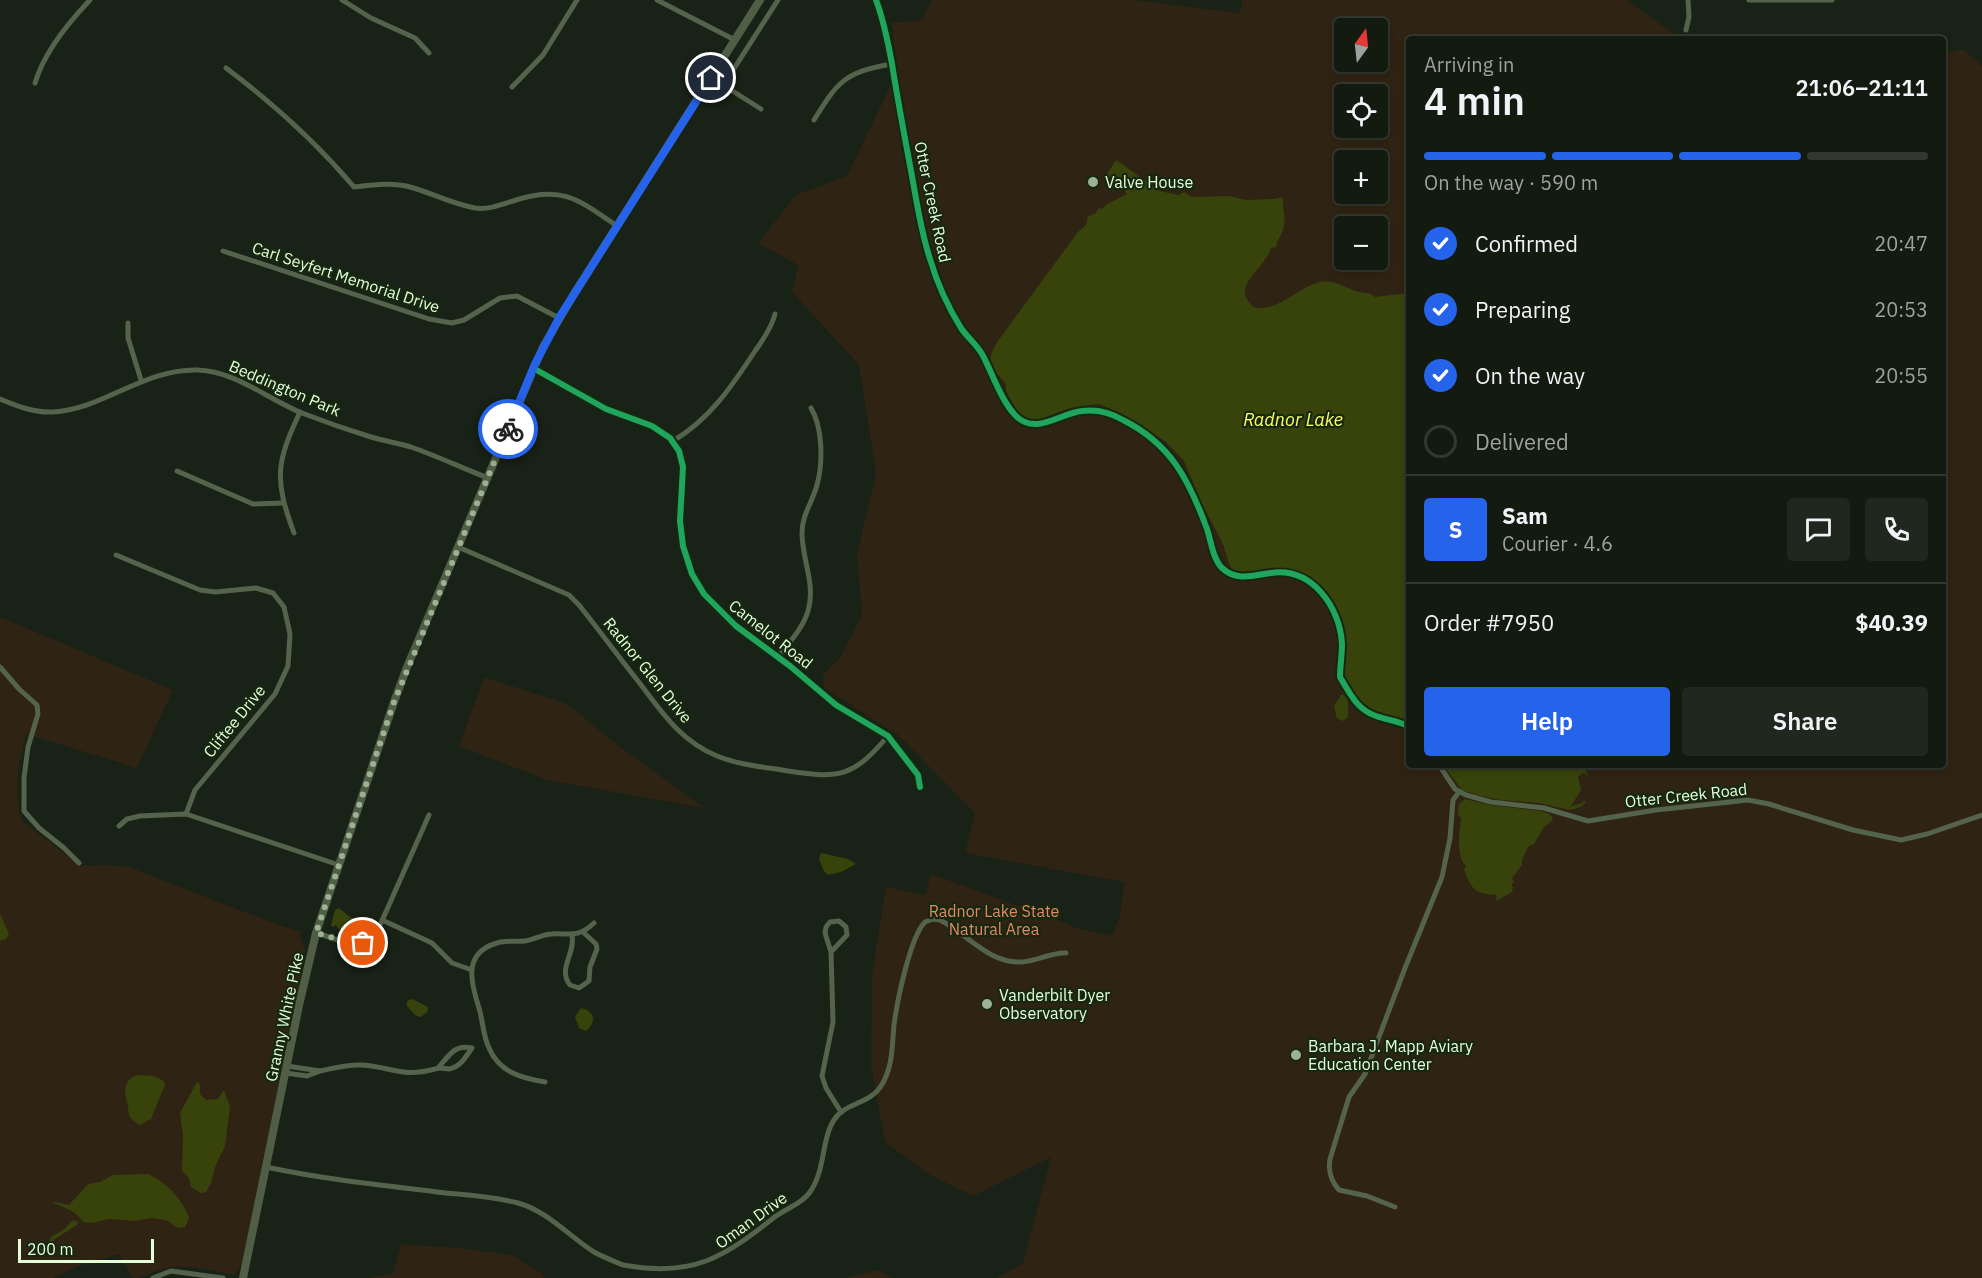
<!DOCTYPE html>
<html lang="en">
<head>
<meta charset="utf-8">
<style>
  :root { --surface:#131a10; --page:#20271e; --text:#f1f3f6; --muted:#9da19f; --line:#323830; --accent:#2563eb }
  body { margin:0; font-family:"IBM Plex Sans",sans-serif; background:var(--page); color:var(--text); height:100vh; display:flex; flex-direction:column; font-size:22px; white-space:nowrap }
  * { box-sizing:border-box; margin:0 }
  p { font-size:20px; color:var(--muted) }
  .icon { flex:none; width:33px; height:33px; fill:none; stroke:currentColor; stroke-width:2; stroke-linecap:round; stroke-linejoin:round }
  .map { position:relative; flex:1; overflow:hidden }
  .details { position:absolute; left:1406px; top:36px; width:540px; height:732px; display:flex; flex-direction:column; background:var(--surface); border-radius:6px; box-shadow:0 3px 9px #0003,0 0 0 2px var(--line) }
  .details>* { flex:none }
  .needle { width:39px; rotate:15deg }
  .controls { position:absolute; left:1334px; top:18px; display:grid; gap:12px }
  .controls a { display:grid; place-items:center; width:54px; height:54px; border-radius:6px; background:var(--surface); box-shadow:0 3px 9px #0003,0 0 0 2px var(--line); font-size:30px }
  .scale { position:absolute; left:18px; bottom:15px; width:136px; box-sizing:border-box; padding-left:6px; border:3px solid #e4ffd7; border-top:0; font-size:16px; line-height:21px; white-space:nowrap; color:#e4ffd7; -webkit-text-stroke:4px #172810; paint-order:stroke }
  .pin { position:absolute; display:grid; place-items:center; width:51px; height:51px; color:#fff; margin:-26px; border:3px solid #fff; border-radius:50%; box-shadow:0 2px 6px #0007 }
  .courier { position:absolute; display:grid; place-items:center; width:60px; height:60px; margin:-30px; border:4px solid #2563eb; border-radius:50%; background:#fff; color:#222; box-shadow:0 2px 8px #0007 }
  .headline em { font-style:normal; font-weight:600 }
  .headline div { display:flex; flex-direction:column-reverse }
  .headline { display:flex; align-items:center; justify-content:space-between; height:102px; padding:0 18px }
  h1 { font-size:39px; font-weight:600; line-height:45px }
  .bar { display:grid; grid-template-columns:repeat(4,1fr); gap:9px 6px; align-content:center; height:72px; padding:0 18px }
  .bar i { height:8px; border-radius:4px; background:var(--line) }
  .bar .selected { background:var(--accent) }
  .bar p { grid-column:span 4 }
  .line { display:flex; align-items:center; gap:15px; padding:0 18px; border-top:2px solid var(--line) }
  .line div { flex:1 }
  .round { display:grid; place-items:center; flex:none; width:63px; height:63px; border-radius:6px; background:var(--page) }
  ol { padding:0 18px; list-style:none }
  li { display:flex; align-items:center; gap:18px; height:66px }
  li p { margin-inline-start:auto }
  li .icon { padding:6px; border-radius:50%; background:var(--accent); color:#fff; stroke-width:4 }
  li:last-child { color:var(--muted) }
  li i { width:33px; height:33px; border:3px solid var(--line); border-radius:50% }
  .cta { display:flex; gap:12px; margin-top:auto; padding:12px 18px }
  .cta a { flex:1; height:69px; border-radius:6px; background:var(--accent); color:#fff; font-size:24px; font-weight:600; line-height:69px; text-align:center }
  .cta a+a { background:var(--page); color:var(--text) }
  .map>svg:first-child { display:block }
  .green { fill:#2f2313; fill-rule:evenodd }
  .water { fill:#38430c }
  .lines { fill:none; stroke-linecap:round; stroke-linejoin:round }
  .minor { stroke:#54634b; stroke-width:5 }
  .secondary { stroke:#4f5e45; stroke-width:8 }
  .cycleway-casing { stroke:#172810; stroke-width:10 }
  .cycleway { stroke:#20a55d; stroke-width:6 }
  .done { stroke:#9db293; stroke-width:6; stroke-dasharray:0 10.8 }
  .route { stroke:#2563eb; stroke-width:8 }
  .poi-dot { fill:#9db293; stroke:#172810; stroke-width:2 }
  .labels { text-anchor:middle; stroke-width:4.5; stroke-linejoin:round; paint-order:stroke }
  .poi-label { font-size:16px; fill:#e4ffd7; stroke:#172810; text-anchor:start }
  .street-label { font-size:16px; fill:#e4ffd7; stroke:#172810 }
  .park-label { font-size:16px; fill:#e08862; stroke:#172810 }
  .water-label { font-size:18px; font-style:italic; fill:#fdfe65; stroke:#172810 }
</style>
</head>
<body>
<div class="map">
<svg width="1982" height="1278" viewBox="0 0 1982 1278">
  <rect width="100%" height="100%" fill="#192216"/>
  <g class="green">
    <path d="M 932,0 L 1136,0 L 1240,13 L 1242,0 L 1627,0 L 1681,39 L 1408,39 L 1408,765 L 1942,765 L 1942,53 L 1963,49 L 1982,66 L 1982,1278 L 997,1278 L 1023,1263 L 1051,1157 L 973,1196 L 930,1175 L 885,1142 L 871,1066 L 872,974 L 886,887 L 925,895 L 931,874 L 1074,926 L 1072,927 L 1112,936 L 1120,916 L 1124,882 L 965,853 L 975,813 L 898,735 L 824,688 L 822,675 L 840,658 L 862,615 L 857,555 L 876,473 L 859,365 L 792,292 L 798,265 L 758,243 L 796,195 L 847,176 L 898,70 L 891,23 L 922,20 ZM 1344,28 L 1377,28 L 1377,62 L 1344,62 ZM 1344,94 L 1377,94 L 1377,128 L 1344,128 ZM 1344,160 L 1377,160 L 1377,194 L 1344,194 ZM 1344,226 L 1377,226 L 1377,260 L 1344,260 Z"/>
    <path d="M 0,617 L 173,690 L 137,768 L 26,734 C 18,767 14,786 21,820 L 81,866 L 108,865 L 129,867 L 273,923 L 302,932 L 300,937 L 306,952 L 298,992 L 244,1261 L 234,1275 C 215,1271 193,1265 173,1267 C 159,1268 146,1278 133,1278 L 119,1254 L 76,1267 L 54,1278 L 0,1278 Z"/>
    <polygon points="484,677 567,704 615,743 704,808 547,780 459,746"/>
    <polygon points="401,1244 459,1248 512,1255 543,1274 544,1278 368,1278 393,1273"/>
    <polygon points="878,1270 892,1278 845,1278"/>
  </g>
  <g class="water">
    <path d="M 1116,160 L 1160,191 L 1178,195 L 1184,192 L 1192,197 L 1229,196 L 1246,200 L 1275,199 L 1281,197 L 1283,199 C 1282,208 1286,217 1284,226 C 1283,234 1277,239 1276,247 L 1271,248 C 1267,263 1242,281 1245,294 C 1246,299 1250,303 1253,307 C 1277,314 1300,285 1321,282 C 1339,279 1353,295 1369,293 L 1375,297 L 1408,293 L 1408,722 C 1395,715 1378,715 1366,708 C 1355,702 1352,686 1343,677 L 1342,626 L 1330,601 L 1320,586 L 1297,571 L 1273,570 L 1240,573 L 1233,571 L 1229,564 L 1223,544 L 1202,504 L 1184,461 L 1165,441 L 1120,413 L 1099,404 L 1067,409 L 1035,421 L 1028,419 L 1017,411 L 1006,391 L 1006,384 C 988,364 985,361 1000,338 L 1078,232 L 1086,225 L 1088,216 L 1095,214 L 1099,208 L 1102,209 L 1107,204 L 1127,194 C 1124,185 1110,182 1107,174 Z"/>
    <path d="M 1343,694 C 1351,701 1347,708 1348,717 L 1343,721 L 1337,718 L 1334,706 L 1341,695 Z"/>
    <polygon points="1443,765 1584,765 1588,776 1583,773 1578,777 1581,790 1571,806 1582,803 1584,800 1586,802 1581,807 1570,810 1539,803 1500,800 1478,795 1462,790"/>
    <path d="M 1465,799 L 1489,805 L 1541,811 L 1549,814 L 1553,818 L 1552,821 L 1544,827 L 1534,844 L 1528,847 L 1522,860 L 1522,865 L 1512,878 L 1514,882 L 1511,885 L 1513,887 L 1512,892 L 1496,901 L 1497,895 C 1475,894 1472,890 1464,870 L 1466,866 C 1456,856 1459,833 1461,819 L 1458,814 L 1459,804 Z"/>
    <polygon points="821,853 848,859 856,864 841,872 828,875 824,871 819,859"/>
    <polygon points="339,908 351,918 359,921 360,925 355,932 345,928 338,929 336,925 333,927 331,926 335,910"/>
    <polygon points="0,914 9,934 6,939 0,941"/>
    <polygon points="412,999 428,1007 428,1011 421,1017 416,1016 406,1005 408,1000"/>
    <path d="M 581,1008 C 596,1011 596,1023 586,1031 L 579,1028 L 575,1017 Z"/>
    <path d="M 138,1075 L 154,1076 L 164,1081 L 165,1085 L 151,1119 L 140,1125 C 126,1117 130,1115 127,1102 C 124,1090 124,1079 138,1075 Z"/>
    <polygon points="197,1082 200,1084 200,1094 206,1100 218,1099 224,1090 230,1107 225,1146 215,1167 211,1183 206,1192 201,1193 191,1187 189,1178 182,1171 183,1136 180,1113"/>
    <path d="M 147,1174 C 165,1180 184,1201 189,1218 L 185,1227 L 178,1228 L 166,1220 L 152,1218 L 133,1221 L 109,1219 L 92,1223 L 83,1222 C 76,1211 66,1208 53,1203 L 54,1202 L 69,1205 L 88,1184 L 100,1182 L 113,1175 Z"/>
    <polygon points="73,1220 78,1222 77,1225 55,1239 42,1254 38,1251 47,1245 51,1237 63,1230"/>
  </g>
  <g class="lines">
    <g class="minor">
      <polyline points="342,0 371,18 415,38 429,53"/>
      <polyline points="657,0 733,39"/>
      <path d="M 876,0 C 884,21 888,42 892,64 C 898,102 905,139 912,176 C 917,204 921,232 930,259 C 937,283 948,307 961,328 C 967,337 976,344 982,354 C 992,372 1001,401 1016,416 C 1036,436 1060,413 1082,411 C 1096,409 1111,413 1123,420 C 1171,444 1189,480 1207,529 C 1211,541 1213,559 1222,568 C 1237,582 1254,575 1271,573 C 1312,567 1340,607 1342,644 C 1342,655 1340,667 1340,677 C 1349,692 1357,710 1376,716 C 1387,720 1398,721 1408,726"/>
      <polyline points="1749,0 1832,0"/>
      <polyline points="1686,30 1689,17 1688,0"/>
      <path d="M 226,68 C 274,104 315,141 354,187 C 372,185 392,182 410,187 C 432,193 452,204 475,208 C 489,210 503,204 516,200 C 562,185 579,200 617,226"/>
      <path d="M 35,83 C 44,53 68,23 90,0"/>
      <polyline points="512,87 543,55 577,0"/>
      <polyline points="761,109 731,90 727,86 726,81 778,0"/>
      <path d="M 814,120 C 838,81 845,72 892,64"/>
      <polyline points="223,251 429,319 452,323 464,320 500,298 517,296 559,318"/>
      <polyline points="128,323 128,338 141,380"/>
      <polyline points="533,368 606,409 652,426 670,438 679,451 683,467 680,521 683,546 692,574 704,594 736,626 790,666 836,705 888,736 918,775 920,787"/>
      <path d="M 0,399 C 17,406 34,413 53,412 C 102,410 142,369 197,370 C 236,371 267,399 302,413 C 325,422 348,430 371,437 C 384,441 398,443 411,447 C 437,456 462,468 488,478"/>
      <path d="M 673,441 C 710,419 732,386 755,351 C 763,340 772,327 775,314"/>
      <polyline points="177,471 253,504 283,503"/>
      <path d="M 294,533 C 274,479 276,463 300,412"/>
      <path d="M 458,547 L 569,595 L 579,605 C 599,630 618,656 638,681 C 661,711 680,741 717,756 C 739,765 765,767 788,771 C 840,779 853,777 888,736"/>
      <polyline points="116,555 200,590 215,592 256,588 273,593 284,607 290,634 288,666 275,694 195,790 186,814"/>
      <path d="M 778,657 C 789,643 803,628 808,611 C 816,584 802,560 802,533 C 802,515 812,503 817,485 C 823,463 823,428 811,408"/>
      <polyline points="0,667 19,689 37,705 38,714 28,747 24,778 24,811 39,828 64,848 79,863"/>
      <polyline points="1439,765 1455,789 1466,795 1491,802 1544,808 1588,821 1656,810 1748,800 1769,804 1853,830 1901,840 1927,834 1982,815"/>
      <polyline points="119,826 127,819 140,816 186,814 339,865"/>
      <polyline points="382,920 432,943 452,963 472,970"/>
      <path d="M 316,933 C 345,941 366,956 381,923 L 429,815"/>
      <path d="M 572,935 C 576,953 557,969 570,985 L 579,988 L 589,981 L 590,967 L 597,949 L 596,944 L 583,932"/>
      <polyline points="831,952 847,935 846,927 839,921 830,922 826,927 825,933 831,952 833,1022 822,1076 826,1088 841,1112"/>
      <path d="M 320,1071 C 335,1068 347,1064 362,1065 C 393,1067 401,1078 435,1069 C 440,1067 444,1069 449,1069 C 461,1067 466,1056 472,1048 C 454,1044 449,1056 438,1068"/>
      <polyline points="286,1073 307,1076 320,1071 287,1066"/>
      <path d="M 545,1082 C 521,1078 499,1072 489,1048 C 483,1036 483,1021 479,1008 C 471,983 462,953 497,943 C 506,940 516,942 525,941 C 534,940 542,934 552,934 C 571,933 578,938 594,923"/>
      <path d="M 266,1167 C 322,1179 380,1185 437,1192 C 464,1195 492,1196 518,1203 C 547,1211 569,1236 594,1252 C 603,1257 613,1261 623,1265 C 694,1278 724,1257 776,1216 C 789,1207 804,1203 812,1189 C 825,1168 822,1138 834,1120 C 844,1103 870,1104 881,1086 C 893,1068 892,1045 894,1025 C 897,1002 910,937 925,922 L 933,919 L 940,920 C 967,934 988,963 1021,962 C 1036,962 1051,952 1066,953"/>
      <path d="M 1395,1207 L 1367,1196 L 1339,1190 C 1331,1181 1328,1170 1330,1159 L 1349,1097 L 1365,1074 L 1405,968 L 1442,877 L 1450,838 L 1453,800 L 1459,792"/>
      <polyline points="153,1278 171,1271 223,1278"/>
    </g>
    <polyline class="secondary" points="243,1278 300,1001 316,933 394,702 407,667 543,347 574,294 760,0"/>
    <defs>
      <g id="cycleway">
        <path d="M 876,0 C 884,21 888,42 892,64 C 898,102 905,139 912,176 C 917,204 921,232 930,259 C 937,283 948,307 961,328 C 967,337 976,344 982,354 C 992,372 1001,401 1016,416 C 1036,436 1060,413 1082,411 C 1096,409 1111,413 1123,420 C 1171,444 1189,480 1207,529 C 1211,541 1213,559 1222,568 C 1237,582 1254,575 1271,573 C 1312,567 1340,607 1342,644 C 1342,655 1340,667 1340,677 C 1349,692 1357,710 1376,716 C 1387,720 1398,721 1408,726"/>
        <polyline points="533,368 606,409 652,426 670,438 679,451 683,467 680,521 683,546 692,574 704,594 736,626 790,666 836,705 888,736 918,775 920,787"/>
      </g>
    </defs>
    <use href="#cycleway" class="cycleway-casing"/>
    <use href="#cycleway" class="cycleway"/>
  </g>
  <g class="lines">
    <polyline class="done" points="363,943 353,943 316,933 394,702 508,429"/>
    <polyline class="route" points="508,429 535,364 559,318 711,78"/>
  </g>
  <g class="poi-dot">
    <circle cx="1093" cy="182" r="6"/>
    <circle cx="987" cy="1004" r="6"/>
    <circle cx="1296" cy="1055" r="6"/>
  </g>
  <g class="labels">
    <g class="poi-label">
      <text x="1105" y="188">Valve House</text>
      <text x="999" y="1001">Vanderbilt Dyer<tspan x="999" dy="18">Observatory</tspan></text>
      <text x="1308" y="1052">Barbara J. Mapp Aviary<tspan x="1308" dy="18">Education Center</tspan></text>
    </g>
    <g class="street-label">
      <text transform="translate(933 202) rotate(78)" y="6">Otter Creek Road</text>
      <text transform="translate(346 277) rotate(18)" y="6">Carl Seyfert Memorial Drive</text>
      <text transform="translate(285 388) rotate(23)" y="6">Beddington Park</text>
      <text transform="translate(771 634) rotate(38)" y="6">Camelot Road</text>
      <text transform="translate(648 670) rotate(51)" y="6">Radnor Glen Drive</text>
      <text transform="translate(234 721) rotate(-51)" y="6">Cliftee Drive</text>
      <text transform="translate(1686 795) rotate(-6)" y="6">Otter Creek Road</text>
      <text transform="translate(284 1017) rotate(-78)" y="6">Granny White Pike</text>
      <text transform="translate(751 1220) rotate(-36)" y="6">Oman Drive</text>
    </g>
    <g class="park-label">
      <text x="994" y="917">Radnor Lake State<tspan x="994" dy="18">Natural Area</tspan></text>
    </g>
    <g class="water-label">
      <text x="1293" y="426">Radnor Lake</text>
    </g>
  </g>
</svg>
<div class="controls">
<a><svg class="needle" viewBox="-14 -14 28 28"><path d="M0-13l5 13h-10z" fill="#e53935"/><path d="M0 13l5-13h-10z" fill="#9da19f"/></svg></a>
<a><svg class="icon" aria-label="locate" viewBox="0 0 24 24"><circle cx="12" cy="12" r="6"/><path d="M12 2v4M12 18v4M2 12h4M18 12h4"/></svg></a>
<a>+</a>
<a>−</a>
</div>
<div class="scale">200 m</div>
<div class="pin" style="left:363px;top:943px;background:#ea580c"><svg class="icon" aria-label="bag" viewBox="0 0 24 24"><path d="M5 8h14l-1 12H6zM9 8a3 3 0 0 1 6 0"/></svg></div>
<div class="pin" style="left:711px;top:78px;background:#1f2937"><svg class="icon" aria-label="home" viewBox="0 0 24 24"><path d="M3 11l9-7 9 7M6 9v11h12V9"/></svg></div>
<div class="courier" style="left:508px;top:429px"><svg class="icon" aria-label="bike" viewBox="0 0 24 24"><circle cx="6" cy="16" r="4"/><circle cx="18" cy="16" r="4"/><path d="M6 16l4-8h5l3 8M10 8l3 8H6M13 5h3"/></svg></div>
<section class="details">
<div class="headline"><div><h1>4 min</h1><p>Arriving in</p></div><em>21:06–21:11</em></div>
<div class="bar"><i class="selected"></i><i class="selected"></i><i class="selected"></i><i></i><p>On the way · 590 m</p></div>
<ol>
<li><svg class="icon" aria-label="check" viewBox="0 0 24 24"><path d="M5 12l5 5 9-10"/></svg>Confirmed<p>20:47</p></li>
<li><svg class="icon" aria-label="check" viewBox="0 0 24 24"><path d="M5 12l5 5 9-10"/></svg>Preparing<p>20:53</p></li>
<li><svg class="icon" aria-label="check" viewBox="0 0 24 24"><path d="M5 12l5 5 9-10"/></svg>On the way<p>20:55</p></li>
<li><i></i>Delivered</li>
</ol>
<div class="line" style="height:108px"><b class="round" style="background:var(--accent);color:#fff">S</b><div><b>Sam</b><p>Courier · 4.6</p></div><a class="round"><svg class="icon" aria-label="chat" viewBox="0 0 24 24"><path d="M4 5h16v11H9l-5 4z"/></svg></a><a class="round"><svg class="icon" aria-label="phone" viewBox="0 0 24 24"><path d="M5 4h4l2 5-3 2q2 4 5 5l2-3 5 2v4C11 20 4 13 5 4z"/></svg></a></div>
<div class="line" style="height:78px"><div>Order #7950</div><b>$40.39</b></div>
<div class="cta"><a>Help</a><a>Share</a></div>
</section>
</div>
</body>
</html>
